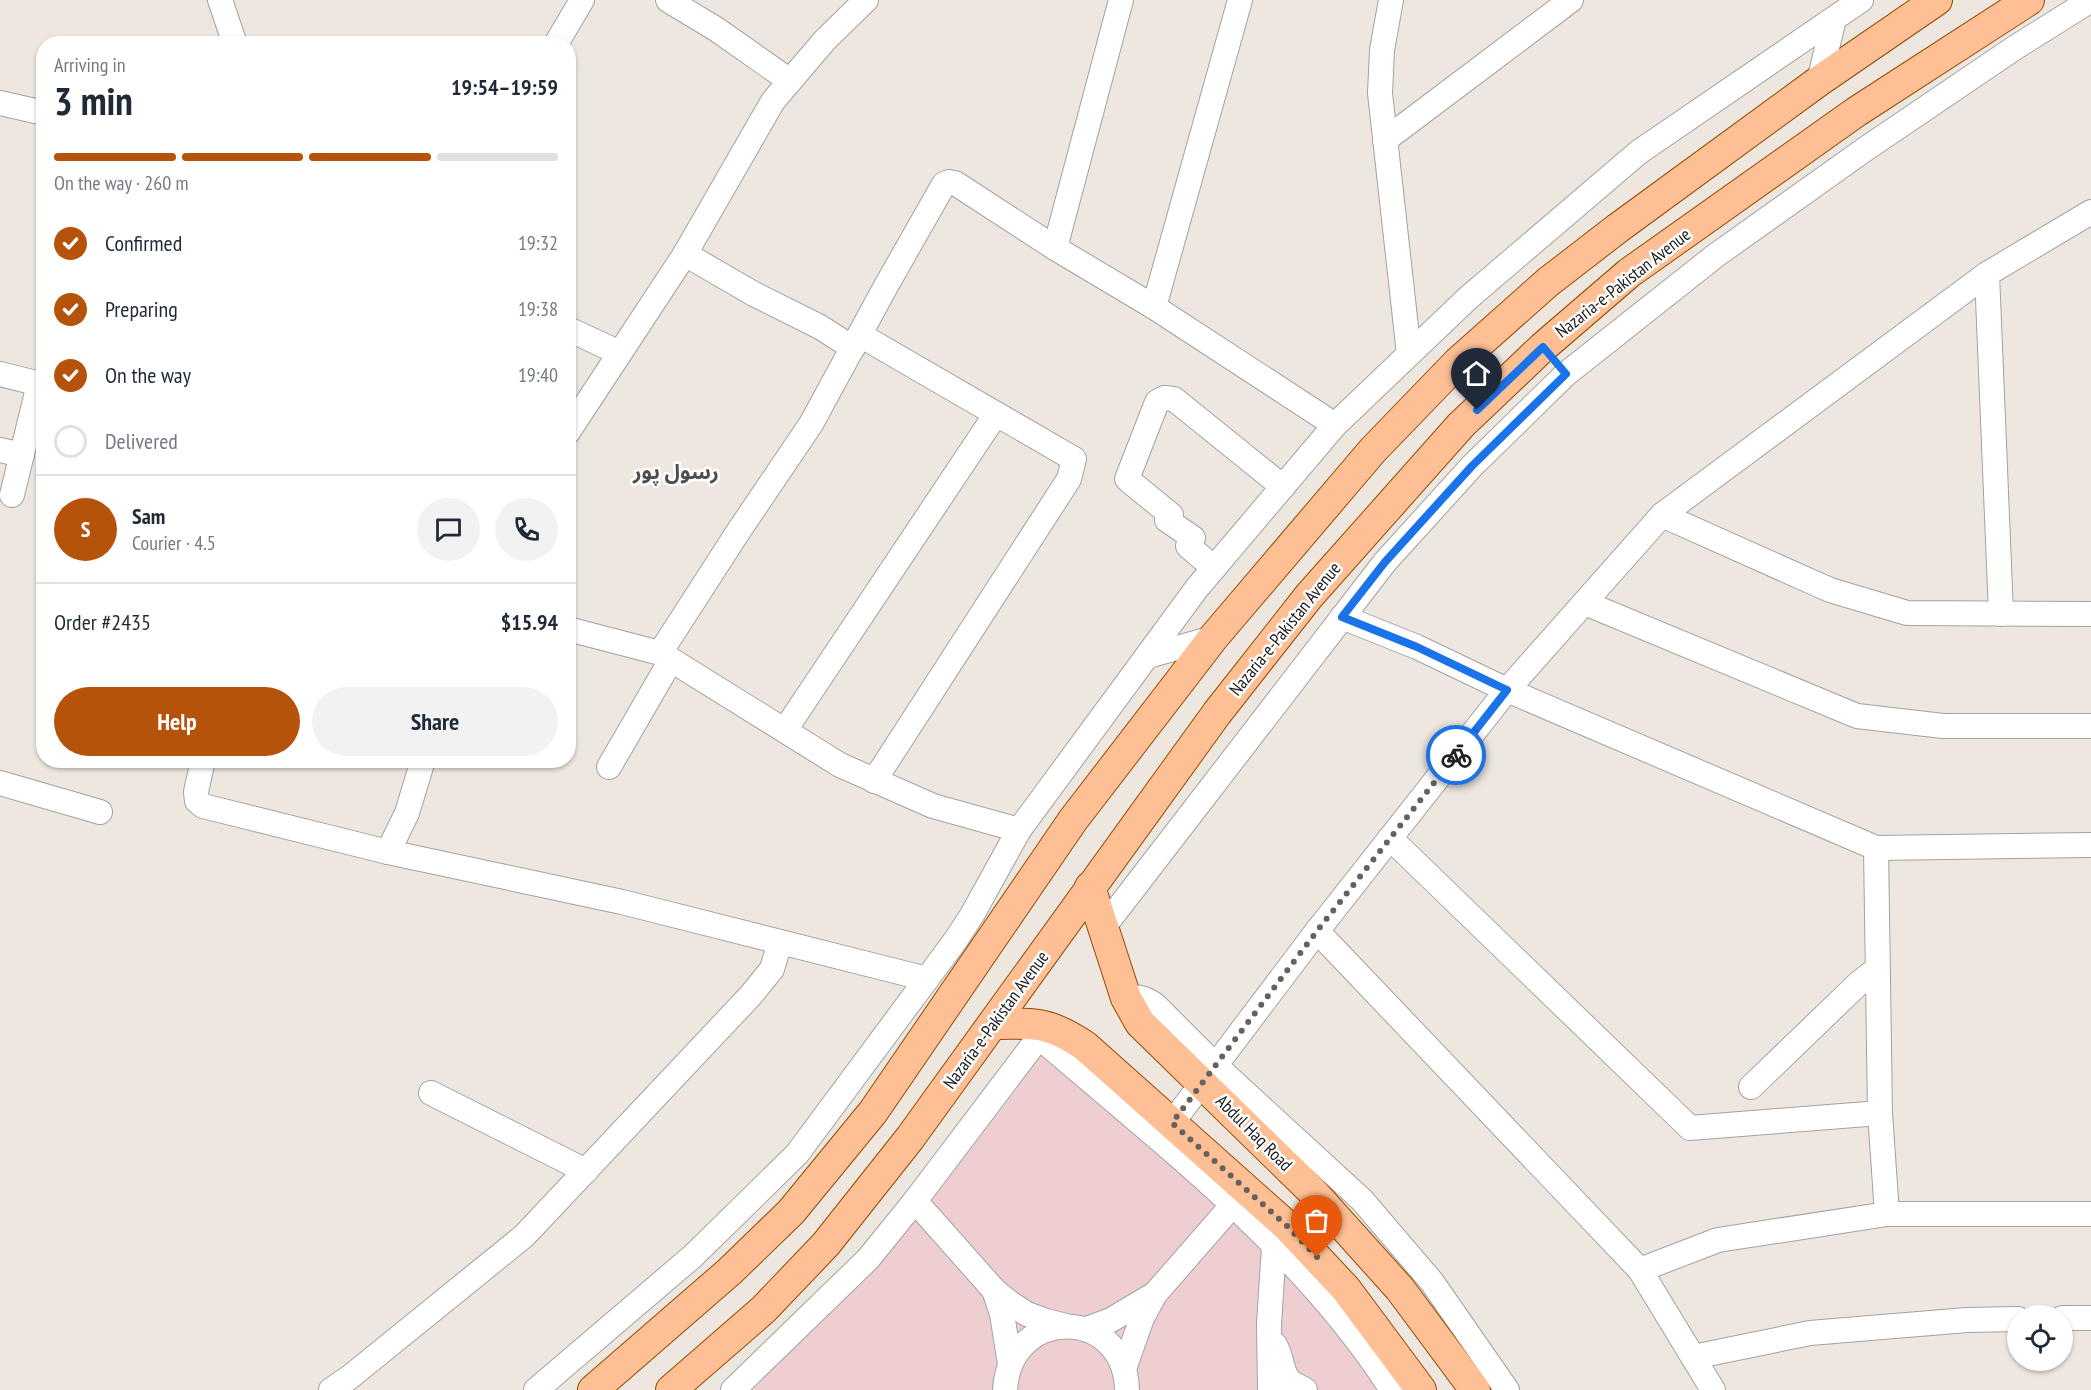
<!DOCTYPE html>
<html lang="en">
<head>
<meta charset="utf-8">
<style>
  :root { --surface:#fff; --page:#f2f2f3; --text:#1f2937; --muted:#747a83; --line:#e0e1e3; --accent:#b45309 }
  body { margin:0; font-family:"PT Sans Narrow","Noto Sans Arabic",sans-serif; background:var(--page); color:var(--text); height:100vh; display:flex; flex-direction:column; font-size:22px; white-space:nowrap }
  * { box-sizing:border-box; margin:0 }
  p { font-size:20px; color:var(--muted) }
  .icon { flex:none; width:33px; height:33px; fill:none; stroke:currentColor; stroke-width:2; stroke-linecap:round; stroke-linejoin:round }
  .map { position:relative; flex:1; overflow:hidden }
  .side { position:absolute; left:36px; top:36px; width:540px; height:732px; display:flex; flex-direction:column; background:var(--surface); border-radius:24px; box-shadow:0 2px 4px #0004 }
  .side>* { flex:none }
  .controls { position:absolute; left:2007px; top:1305px; display:grid; gap:12px }
  .controls a { display:grid; place-items:center; width:66px; height:66px; border-radius:50%; background:var(--surface); box-shadow:0 2px 4px #0004; font-size:30px }
  .pin { position:absolute; display:grid; place-items:center; width:51px; height:51px; color:#fff; margin:-62px -26px; border-radius:50% 50% 50% 0; rotate:-45deg; box-shadow:0 0 6px #0007 }
  .pin .icon { rotate:45deg }
  .courier { position:absolute; display:grid; place-items:center; width:60px; height:60px; margin:-30px; border:4px solid #1a73e8; border-radius:50%; background:#fff; color:#222; box-shadow:0 2px 8px #0007 }
  .headline em { font-style:normal; font-weight:700 }
  .headline div { display:flex; flex-direction:column-reverse }
  .headline { display:flex; align-items:center; justify-content:space-between; height:102px; padding:0 18px }
  h1 { font-size:39px; font-weight:700; line-height:45px }
  .bar { display:grid; grid-template-columns:repeat(4,1fr); gap:9px 6px; align-content:center; height:72px; padding:0 18px }
  .bar i { height:8px; border-radius:4px; background:var(--line) }
  .bar .selected { background:var(--accent) }
  .bar p { grid-column:span 4 }
  .line { display:flex; align-items:center; gap:15px; padding:0 18px; border-top:2px solid var(--line) }
  .line div { flex:1 }
  .round { display:grid; place-items:center; flex:none; width:63px; height:63px; border-radius:32px; background:var(--page) }
  ol { padding:0 18px; list-style:none }
  li { display:flex; align-items:center; gap:18px; height:66px }
  li p { margin-inline-start:auto }
  li .icon { padding:6px; border-radius:50%; background:var(--accent); color:#fff; stroke-width:4 }
  li:last-child { color:var(--muted) }
  li i { width:33px; height:33px; border:3px solid var(--line); border-radius:50% }
  .cta { display:flex; gap:12px; margin-top:auto; padding:12px 18px }
  .cta a { flex:1; height:69px; border-radius:36px; background:var(--accent); color:#fff; font-size:24px; font-weight:700; line-height:69px; text-align:center }
  .cta a+a { background:var(--page); color:var(--text) }
  .map>svg:first-child { display:block }
  .commercial { fill:#efced2 }
  .lines { fill:none; stroke-linecap:round; stroke-linejoin:round }
  .minor-casing { stroke:#a2a2a2; stroke-width:26 }
  .major-casing { stroke:#924a00; stroke-width:32 }
  .minor { stroke:#fff; stroke-width:24 }
  .major { stroke:#febf94; stroke-width:30 }
  .done { stroke:#646260; stroke-width:6; stroke-dasharray:0 10.8 }
  .route { stroke:#1a73e8; stroke-width:8 }
  .labels { text-anchor:middle; stroke-width:5; stroke-linejoin:round; paint-order:stroke }
  .street-label { font-size:18px; fill:#1b1b1b; stroke:#fff }
  .quarter-label { font-size:21px; font-weight:bold; fill:#4e4e4e; stroke:#fff }
</style>
</head>
<body>
<div class="map">
<svg width="2091" height="1390" viewBox="0 0 2091 1390">
  <rect width="100%" height="100%" fill="#ede7e0"/>
  <polygon class="commercial" points="1044,1024 1421,1390 733,1390 868,1259"/>
  <g class="lines">
    <defs>
      <g id="minor">
        <polyline points="220,0 235,44"/>
        <polyline points="668,0 716,29 790,81"/>
        <polyline points="1391,0 1382,50 1380,93 1409,354"/>
        <polyline points="556,44 582,0"/>
        <polyline points="1819,81 1834,19"/>
        <polyline points="0,103 44,113"/>
        <polyline points="1385,140 1571,0"/>
        <polyline points="1055,248 1121,0"/>
        <polyline points="685,254 754,294 820,327 853,348"/>
        <polyline points="1987,274 2001,614"/>
        <polyline points="1154,307 1240,0"/>
        <polyline points="568,329 620,353"/>
        <polyline points="860,335 1074,459 1069,479 874,781"/>
        <polyline points="0,374 44,385"/>
        <polyline points="568,432 685,254 773,101 825,40 866,0"/>
        <polyline points="0,450 22,455"/>
        <polyline points="12,495 39,384"/>
        <polyline points="1662,515 1830,590 1907,613 2091,614"/>
        <polyline points="1214,568 1188,546 1193,538 1167,520 1171,515 1127,479 1157,402 1164,398 1174,399 1283,487"/>
        <polyline points="1585,603 1857,716 1943,726 2091,726"/>
        <polyline points="1342,617 1417,647 1507,690 1876,848 2091,845"/>
        <polyline points="568,629 660,653"/>
        <polyline points="1148,656 1213,638"/>
        <polyline points="785,730 996,414"/>
        <polyline points="203,760 196,792 197,801 203,806 388,852 622,902 927,979"/>
        <polyline points="609,767 671,660"/>
        <polyline points="0,783 100,812"/>
        <polyline points="1019,830 933,806 840,765 660,653 738,532 811,424 886,286 944,184 949,182 955,183 1055,248 1154,307 1335,425"/>
        <polyline points="1390,838 1690,1128 1880,1113"/>
        <polyline points="1876,848 1880,1113 1887,1214"/>
        <polyline points="388,852 407,813 423,760"/>
        <polyline points="1103,928 1385,562 1472,466 1566,374 1715,256 1864,150 2016,47 2091,0"/>
        <polyline points="1317,931 1640,1270 1713,1390"/>
        <path d="M 1126,998 C 1138,996 1145,998 1155,1005 L 1216,1066 L 1362,1200 L 1432,1282 L 1507,1390"/>
        <path d="M 1039,1037 C 1164,1145 1302,1249 1392,1390"/>
        <polyline points="1751,1087 1859,983 1877,969"/>
        <polyline points="431,1093 586,1171"/>
        <polyline points="1172,1123 1317,931 1507,690 1662,515 1987,274 2091,212"/>
        <polyline points="915,1201 994,1290 1010,1303 1027,1314 1046,1321 1066,1326"/>
        <polyline points="1640,1270 1718,1240 1887,1214 2091,1214"/>
        <polyline points="994,1290 1002,1314 1010,1364"/>
        <polyline points="2062,1318 2091,1318"/>
        <polyline points="1087,1329 1111,1320 1153,1295"/>
        <path d="M 1275,1345 C 1282,1356 1281,1370 1288,1379 C 1292,1384 1299,1386 1305,1390"/>
        <polyline points="1693,1357 1810,1333 1967,1320 2018,1319"/>
        <polyline points="1124,1369 1142,1318 1155,1294 1243,1193"/>
        <polyline points="331,1390 350,1377 524,1236 751,995 772,969 780,942"/>
        <polyline points="536,1390 693,1256 797,1154 955,941 972,915 1019,830 1197,588 1335,425 1468,298 1639,152 1861,0"/>
        <polyline points="733,1390 868,1259 915,1201 1039,1037 1044,1024"/>
        <path d="M 1005,1390 C 1010,1305 1125,1306 1127,1390"/>
        <polyline points="1270,1390 1269,1324 1274,1246 1279,1238"/>
      </g>
      <g id="major">
        <polyline points="1090,887 1126,998 1140,1023 1311,1190 1400,1289 1475,1390"/>
        <path d="M 994,1024 C 1037,1023 1049,1022 1085,1046 L 1287,1226 L 1346,1289 L 1421,1390"/>
        <polyline points="593,1390 729,1272 791,1212 873,1112 1073,820 1213,638 1373,450 1458,362 1548,282 1618,228 1819,81 1937,0"/>
        <polyline points="671,1390 764,1309 826,1244 910,1138 1217,713 1309,596 1461,425 1543,347 1629,273 1856,112 2029,0"/>
      </g>
    </defs>
    <use href="#minor" class="minor-casing"/>
    <use href="#major" class="major-casing"/>
    <use href="#minor" class="minor"/>
    <use href="#major" class="major"/>
  </g>
  <g class="lines">
    <polyline class="done" points="1317,1257 1287,1226 1172,1123 1317,931 1456,755"/>
    <polyline class="route" points="1456,755 1507,690 1417,647 1342,617 1385,562 1472,466 1566,374 1543,347 1477,410"/>
  </g>
  <g class="labels">
    <g class="street-label">
      <text transform="translate(1623 283) rotate(-38)" y="6">Nazaria-e-Pakistan Avenue</text>
      <text transform="translate(1285 629) rotate(-51)" y="6">Nazaria-e-Pakistan Avenue</text>
      <text transform="translate(996 1020) rotate(-54)" y="6">Nazaria-e-Pakistan Avenue</text>
      <text transform="translate(1254 1133) rotate(45)" y="6">Abdul Haq Road</text>
    </g>
    <g class="quarter-label">
      <text x="676" y="479">رسول پور</text>
    </g>
  </g>
</svg>
<div class="controls">
<a><svg class="icon" aria-label="locate" viewBox="0 0 24 24"><circle cx="12" cy="12" r="6"/><path d="M12 2v4M12 18v4M2 12h4M18 12h4"/></svg></a>
</div>
<div class="pin" style="left:1317px;top:1257px;background:#ea580c"><svg class="icon" aria-label="bag" viewBox="0 0 24 24"><path d="M5 8h14l-1 12H6zM9 8a3 3 0 0 1 6 0"/></svg></div>
<div class="pin" style="left:1477px;top:410px;background:#1f2937"><svg class="icon" aria-label="home" viewBox="0 0 24 24"><path d="M3 11l9-7 9 7M6 9v11h12V9"/></svg></div>
<div class="courier" style="left:1456px;top:755px"><svg class="icon" aria-label="bike" viewBox="0 0 24 24"><circle cx="6" cy="16" r="4"/><circle cx="18" cy="16" r="4"/><path d="M6 16l4-8h5l3 8M10 8l3 8H6M13 5h3"/></svg></div>
<section class="side">
<div class="headline"><div><h1>3 min</h1><p>Arriving in</p></div><em>19:54–19:59</em></div>
<div class="bar"><i class="selected"></i><i class="selected"></i><i class="selected"></i><i></i><p>On the way · 260 m</p></div>
<ol>
<li><svg class="icon" aria-label="check" viewBox="0 0 24 24"><path d="M5 12l5 5 9-10"/></svg>Confirmed<p>19:32</p></li>
<li><svg class="icon" aria-label="check" viewBox="0 0 24 24"><path d="M5 12l5 5 9-10"/></svg>Preparing<p>19:38</p></li>
<li><svg class="icon" aria-label="check" viewBox="0 0 24 24"><path d="M5 12l5 5 9-10"/></svg>On the way<p>19:40</p></li>
<li><i></i>Delivered</li>
</ol>
<div class="line" style="height:108px"><b class="round" style="background:var(--accent);color:#fff">S</b><div><b>Sam</b><p>Courier · 4.5</p></div><a class="round"><svg class="icon" aria-label="chat" viewBox="0 0 24 24"><path d="M4 5h16v11H9l-5 4z"/></svg></a><a class="round"><svg class="icon" aria-label="phone" viewBox="0 0 24 24"><path d="M5 4h4l2 5-3 2q2 4 5 5l2-3 5 2v4C11 20 4 13 5 4z"/></svg></a></div>
<div class="line" style="height:78px"><div>Order #2435</div><b>$15.94</b></div>
<div class="cta"><a>Help</a><a>Share</a></div>
</section>
</div>
</body>
</html>
